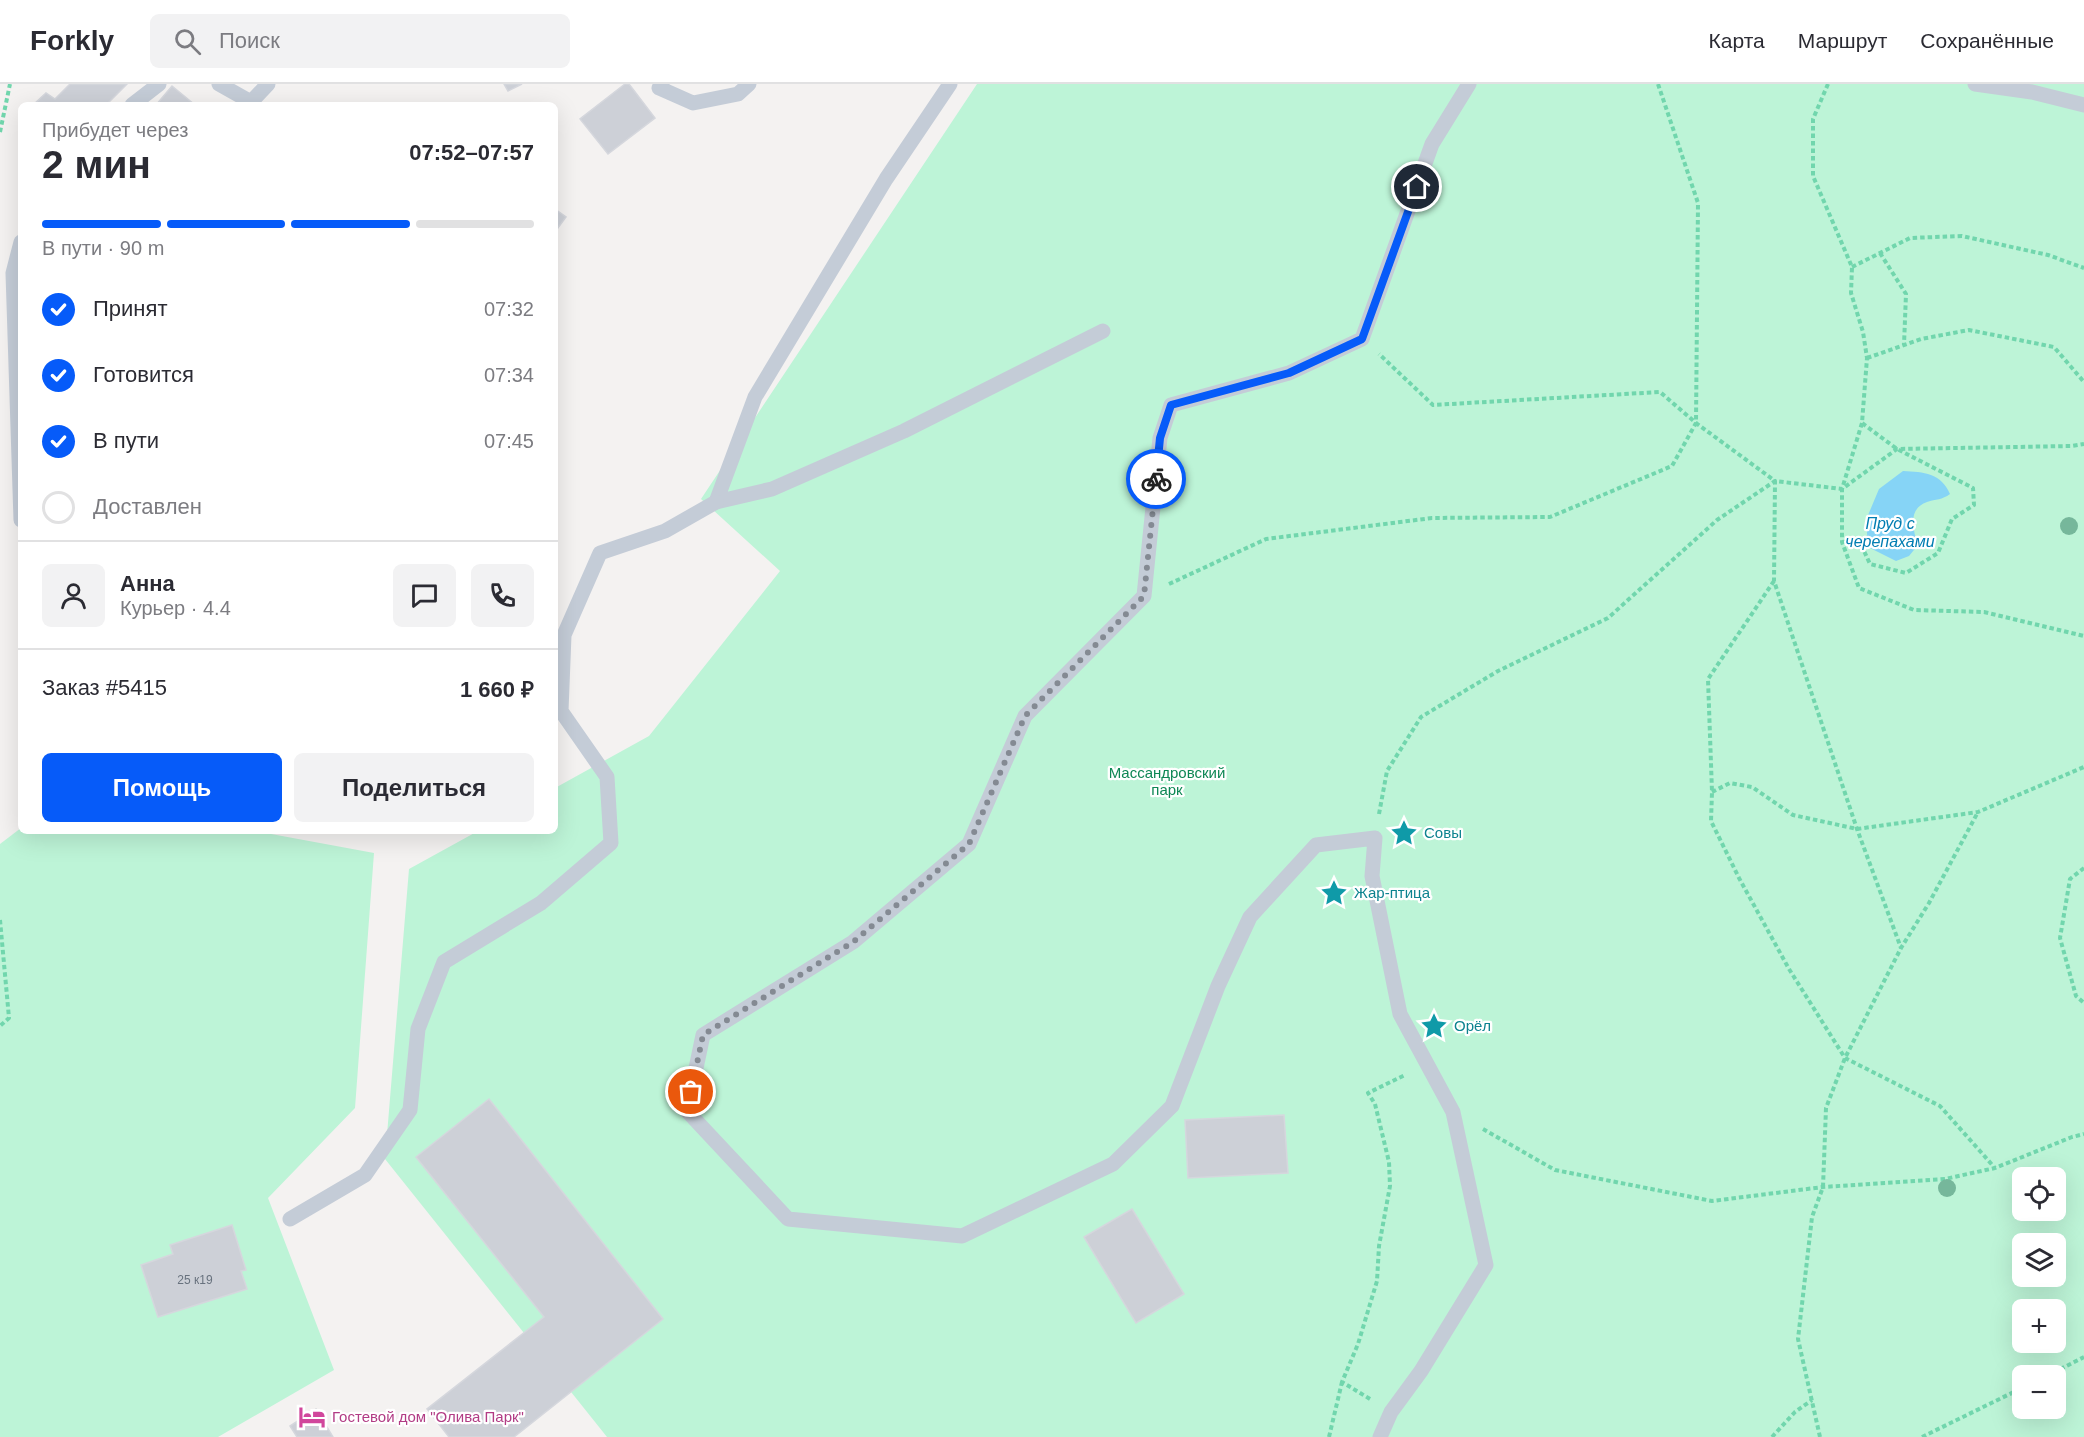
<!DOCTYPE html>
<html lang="ru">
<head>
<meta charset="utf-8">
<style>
  :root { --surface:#fff; --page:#f2f2f3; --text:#2b2b33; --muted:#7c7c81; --line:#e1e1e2; --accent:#065bf9 }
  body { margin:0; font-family:Helvetica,sans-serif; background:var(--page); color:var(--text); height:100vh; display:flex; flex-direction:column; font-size:22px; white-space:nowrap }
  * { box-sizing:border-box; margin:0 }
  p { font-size:20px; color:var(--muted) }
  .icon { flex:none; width:33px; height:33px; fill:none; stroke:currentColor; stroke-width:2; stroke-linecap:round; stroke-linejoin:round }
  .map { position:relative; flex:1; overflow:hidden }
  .drawer { position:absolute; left:18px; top:18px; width:540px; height:732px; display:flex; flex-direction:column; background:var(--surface); border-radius:9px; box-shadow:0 6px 24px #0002 }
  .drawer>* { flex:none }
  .buttons { position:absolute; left:2012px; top:1083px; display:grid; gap:12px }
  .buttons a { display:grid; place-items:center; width:54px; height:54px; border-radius:9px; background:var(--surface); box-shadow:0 6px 24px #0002; font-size:30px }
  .pin { position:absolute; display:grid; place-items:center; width:51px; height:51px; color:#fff; margin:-26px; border:3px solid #fff; border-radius:50%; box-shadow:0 2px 6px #0007 }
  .courier { position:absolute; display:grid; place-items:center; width:60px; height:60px; margin:-30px; border:4px solid #065bf9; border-radius:50%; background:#fff; color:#222; box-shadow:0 2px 8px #0007 }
  .head em { font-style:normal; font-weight:700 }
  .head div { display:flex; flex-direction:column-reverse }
  .head { display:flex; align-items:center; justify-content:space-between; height:102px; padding:0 24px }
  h1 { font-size:39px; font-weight:700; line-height:45px }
  .bar { display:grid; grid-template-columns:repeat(4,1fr); gap:9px 6px; align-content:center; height:72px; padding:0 24px }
  .bar i { height:8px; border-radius:4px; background:var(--line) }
  .bar .current { background:var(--accent) }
  .bar p { grid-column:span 4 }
  .line { display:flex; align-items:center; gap:15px; padding:0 24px; border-top:2px solid var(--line) }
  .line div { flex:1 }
  .round { display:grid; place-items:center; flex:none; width:63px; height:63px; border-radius:9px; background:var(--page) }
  ol { padding:0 24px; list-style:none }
  li { display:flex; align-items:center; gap:18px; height:66px }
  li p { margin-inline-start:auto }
  li .icon { padding:6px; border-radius:50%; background:var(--accent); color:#fff; stroke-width:4 }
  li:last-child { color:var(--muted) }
  li i { width:33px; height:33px; border:3px solid var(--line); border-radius:50% }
  .action { display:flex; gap:12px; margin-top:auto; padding:12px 24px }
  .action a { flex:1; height:69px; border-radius:9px; background:var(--accent); color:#fff; font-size:24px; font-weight:700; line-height:69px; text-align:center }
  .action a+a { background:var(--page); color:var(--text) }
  header { display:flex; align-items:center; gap:36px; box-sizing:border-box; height:84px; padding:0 30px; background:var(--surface); border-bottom:2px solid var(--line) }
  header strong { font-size:28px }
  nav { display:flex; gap:33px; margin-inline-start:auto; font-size:21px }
  .search { width:420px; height:54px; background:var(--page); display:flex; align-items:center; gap:15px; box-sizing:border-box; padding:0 21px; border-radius:9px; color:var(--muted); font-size:22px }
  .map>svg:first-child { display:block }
  .green { fill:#bdf4d7; fill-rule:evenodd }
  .water { fill:#86d4f6 }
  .building { fill:#cdd0d7; stroke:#d5d7dd; stroke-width:1.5 }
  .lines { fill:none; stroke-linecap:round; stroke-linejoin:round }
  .path { stroke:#71d6ad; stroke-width:4; stroke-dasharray:4.5 3; stroke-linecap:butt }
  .lane { stroke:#c4ccd7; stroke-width:15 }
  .tree { fill:#76b79b }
  .done { stroke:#848a93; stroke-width:6; stroke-dasharray:0 10.8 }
  .route { stroke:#065bf9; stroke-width:8 }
  .labels { text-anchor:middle; stroke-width:4.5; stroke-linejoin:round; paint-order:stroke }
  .number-label { font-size:12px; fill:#68727e }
  .park-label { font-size:15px; fill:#0e8754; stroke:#fff }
  .culture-label { font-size:15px; fill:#0d838f; stroke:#fff; text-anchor:start }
  .hotel-label { font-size:15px; fill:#b23c85; stroke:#fff; text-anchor:start }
  .water-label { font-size:16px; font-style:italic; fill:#017db2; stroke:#fff }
</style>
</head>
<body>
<header>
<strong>Forkly</strong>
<div class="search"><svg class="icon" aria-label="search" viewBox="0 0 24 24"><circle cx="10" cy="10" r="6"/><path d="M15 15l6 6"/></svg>Поиск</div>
<nav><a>Карта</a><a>Маршрут</a><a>Сохранённые</a></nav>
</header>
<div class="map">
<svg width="2084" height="1353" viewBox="0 0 2084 1353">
  <rect width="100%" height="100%" fill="#f4f2f1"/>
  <g class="green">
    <path d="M 977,0 L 2084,0 L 2084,1353 L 607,1353 L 385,1075 L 409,785 L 478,747 L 555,747 L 555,704 L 649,652 L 780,487 L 701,415 ZM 2022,1094 L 2055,1094 L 2055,1126 L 2022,1126 ZM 2022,1160 L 2055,1160 L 2055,1192 L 2022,1192 ZM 2022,1226 L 2055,1226 L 2055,1258 L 2022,1258 ZM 2022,1292 L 2055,1292 L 2055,1324 L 2022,1324 Z"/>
    <polygon points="21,744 21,747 255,747 374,769 355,1024 268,1114 334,1286 218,1353 0,1353 0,760"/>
  </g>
  <path class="water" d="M 1903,387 C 1924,388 1941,389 1950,410 C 1942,416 1936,415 1927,418 C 1907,425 1913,446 1918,461 L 1909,472 L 1896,477 L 1868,463 L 1866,436 L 1879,405 Z"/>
  <g class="building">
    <polygon points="70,0 127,0 106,21 33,21 46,9 55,15"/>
    <polygon points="504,0 522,0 508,7"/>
    <polygon points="625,0 629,0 655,34 608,70 580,35"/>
    <polygon points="172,2 195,21 156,21"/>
    <polygon points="555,125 566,133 555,148"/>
    <polygon points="489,1015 663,1235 514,1353 449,1353 427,1325 544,1233 416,1073"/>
    <polygon points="1284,1031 1288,1089 1188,1094 1185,1036"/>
    <polygon points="1132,1125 1184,1210 1136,1239 1084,1153"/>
    <polygon points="232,1141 246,1186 241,1187 247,1205 158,1233 141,1181 173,1170 170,1161"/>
    <polygon points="316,1325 333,1353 297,1353 290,1342"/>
  </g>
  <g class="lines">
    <g class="path">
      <polyline points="1658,0 1698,119 1696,339 1775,397 1774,497 1857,745 1901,864"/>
      <polyline points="1828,0 1813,35 1813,92 1852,183 1851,209 1863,248 1867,274 1862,339 1842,405 1842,458 1859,504 1914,526 1984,528 2084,552"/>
      <polyline points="0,48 10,0"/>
      <polyline points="1880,169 1906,210 1904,261"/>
      <polyline points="1852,183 1910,154 1962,152 2048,171 2084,184"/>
      <polyline points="1867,274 1921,255 1969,246 2054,263 2084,298"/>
      <polyline points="1842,458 1859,456 1870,480 1906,489 1938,469 1952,435 1974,421 1973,404 1897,365 1862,339"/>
      <polyline points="1774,497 1708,595 1712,708 1711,737 1739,794 1789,885 1845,974 1940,1022 1995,1084"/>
      <polyline points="1169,500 1266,455 1432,434 1550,433 1672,382 1696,339 1660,308 1433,321 1379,270"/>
      <polyline points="1712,708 1730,699 1752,703 1793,731 1857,745 1978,728 2084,683"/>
      <polyline points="1379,730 1387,687 1421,633 1498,587 1608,534 1717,436 1775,397 1842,405 1897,365 2072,362 2084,360"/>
      <polyline points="2084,784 2070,795 2060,854 2076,912 2084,919"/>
      <polyline points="0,836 9,934 0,942"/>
      <polyline points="1483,1045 1555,1086 1712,1117 1823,1103 1945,1095 1995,1084 2072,1053 2084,1050"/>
      <polyline points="2047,1292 2084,1273"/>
      <polyline points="1370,1315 1342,1298 1358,1260 1377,1197 1379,1162 1390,1102 1389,1078 1375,1020 1368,1009 1405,991"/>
      <polyline points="1329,1353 1342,1298"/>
      <polyline points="1772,1353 1795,1328 1812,1316"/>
      <polyline points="1820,1353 1798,1255 1812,1133 1823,1103 1826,1024 1845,974 1901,864 1929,819 1978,728"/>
      <polyline points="1922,1353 2022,1304"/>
    </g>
    <g class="lane">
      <polyline points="219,0 251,18 268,0"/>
      <polyline points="662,0 659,4 693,19 738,10 749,0"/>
      <polyline points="950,0 886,95 755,313 716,418 772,405 904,347 1103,247"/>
      <polyline points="1975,0 2032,8 2084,21"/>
      <polyline points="132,21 159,0"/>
      <polyline points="21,158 13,189 21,436"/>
      <polyline points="290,1135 365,1091 410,1026 418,945 444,878 541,819 611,759 607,693 561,627 564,551 600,469 665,447 716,418"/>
      <polyline points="1380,1353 1391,1328 1421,1287 1486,1181 1453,1028 1400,930 1372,792 1375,754 1316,761 1250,833 1218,902 1172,1022 1113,1080 962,1152 788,1135 687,1027 703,951 853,858 969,760 1025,632 1144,512 1160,354 1171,321 1289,289 1362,255 1432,60 1469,0"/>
    </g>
  </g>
  <g class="tree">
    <circle cx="2069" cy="442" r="9"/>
    <circle cx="1947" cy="1104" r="9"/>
  </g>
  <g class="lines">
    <polyline class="done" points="691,1008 703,951 853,858 969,760 1025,632 1144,512 1156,395"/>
    <polyline class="route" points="1156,395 1160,354 1171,321 1289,289 1362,255 1417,103"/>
  </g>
  <defs>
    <symbol id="sight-bare" viewBox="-9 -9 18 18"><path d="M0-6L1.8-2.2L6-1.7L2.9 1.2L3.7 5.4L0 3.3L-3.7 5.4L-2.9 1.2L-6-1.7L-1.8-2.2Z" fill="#0f9aa8" stroke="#fff" stroke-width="2.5" paint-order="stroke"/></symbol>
    <symbol id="hotel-bare" viewBox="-9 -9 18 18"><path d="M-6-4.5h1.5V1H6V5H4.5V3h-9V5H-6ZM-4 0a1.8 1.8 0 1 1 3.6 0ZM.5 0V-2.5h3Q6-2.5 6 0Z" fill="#d1479c" stroke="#fff" stroke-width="2.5" paint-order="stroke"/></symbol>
  </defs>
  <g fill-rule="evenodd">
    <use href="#sight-bare" x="1385" y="730" width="38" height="38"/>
    <use href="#sight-bare" x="1315" y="790" width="38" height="38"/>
    <use href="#sight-bare" x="1415" y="923" width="38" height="38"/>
    <use href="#hotel-bare" x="293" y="1314" width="38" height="38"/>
  </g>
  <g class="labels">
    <g class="number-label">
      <text x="195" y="1200">25 к19</text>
    </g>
    <g class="park-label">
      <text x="1167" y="694">Массандровский<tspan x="1167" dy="17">парк</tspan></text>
    </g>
    <g class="culture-label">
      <text x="1424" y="754">Совы</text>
      <text x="1354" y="814">Жар-птица</text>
      <text x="1454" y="947">Орёл</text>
    </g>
    <g class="hotel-label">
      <text x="332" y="1338">Гостевой дом "Олива Парк"</text>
    </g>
    <g class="water-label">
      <text x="1890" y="445">Пруд с<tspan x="1890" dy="18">черепахами</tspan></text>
    </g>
  </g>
</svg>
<div class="buttons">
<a><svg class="icon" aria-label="locate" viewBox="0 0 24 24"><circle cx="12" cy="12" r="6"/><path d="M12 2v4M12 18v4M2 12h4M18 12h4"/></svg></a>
<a><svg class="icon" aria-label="layers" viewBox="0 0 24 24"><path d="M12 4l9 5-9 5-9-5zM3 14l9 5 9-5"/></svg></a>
<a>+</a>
<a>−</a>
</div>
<div class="pin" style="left:691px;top:1008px;background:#ea580c"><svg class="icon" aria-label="bag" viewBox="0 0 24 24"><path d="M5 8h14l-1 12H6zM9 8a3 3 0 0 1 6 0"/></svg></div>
<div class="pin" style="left:1417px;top:103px;background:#1f2937"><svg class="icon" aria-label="home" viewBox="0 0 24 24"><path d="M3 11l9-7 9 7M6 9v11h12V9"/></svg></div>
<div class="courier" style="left:1156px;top:395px"><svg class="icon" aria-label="bike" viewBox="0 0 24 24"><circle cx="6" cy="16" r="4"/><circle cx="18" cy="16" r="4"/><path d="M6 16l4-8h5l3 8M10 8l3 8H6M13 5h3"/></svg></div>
<section class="drawer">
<div class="head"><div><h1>2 мин</h1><p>Прибудет через</p></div><em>07:52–07:57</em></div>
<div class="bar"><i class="current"></i><i class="current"></i><i class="current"></i><i></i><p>В пути · 90 m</p></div>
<ol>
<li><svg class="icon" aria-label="check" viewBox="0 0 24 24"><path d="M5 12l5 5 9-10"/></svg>Принят<p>07:32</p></li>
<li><svg class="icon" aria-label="check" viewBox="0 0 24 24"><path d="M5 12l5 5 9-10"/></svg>Готовится<p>07:34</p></li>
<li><svg class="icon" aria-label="check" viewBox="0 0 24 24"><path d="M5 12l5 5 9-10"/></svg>В пути<p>07:45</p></li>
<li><i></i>Доставлен</li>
</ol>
<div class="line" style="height:108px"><a class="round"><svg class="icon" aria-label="person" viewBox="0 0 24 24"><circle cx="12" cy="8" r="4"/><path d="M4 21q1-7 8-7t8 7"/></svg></a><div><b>Анна</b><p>Курьер · 4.4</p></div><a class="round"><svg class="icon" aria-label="chat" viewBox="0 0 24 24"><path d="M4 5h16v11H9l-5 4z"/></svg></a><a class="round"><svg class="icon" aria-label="phone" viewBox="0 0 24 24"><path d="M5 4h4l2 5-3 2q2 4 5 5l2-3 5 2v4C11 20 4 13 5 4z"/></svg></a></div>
<div class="line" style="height:78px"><div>Заказ #5415</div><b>1 660 ₽</b></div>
<div class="action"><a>Помощь</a><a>Поделиться</a></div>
</section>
</div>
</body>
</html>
